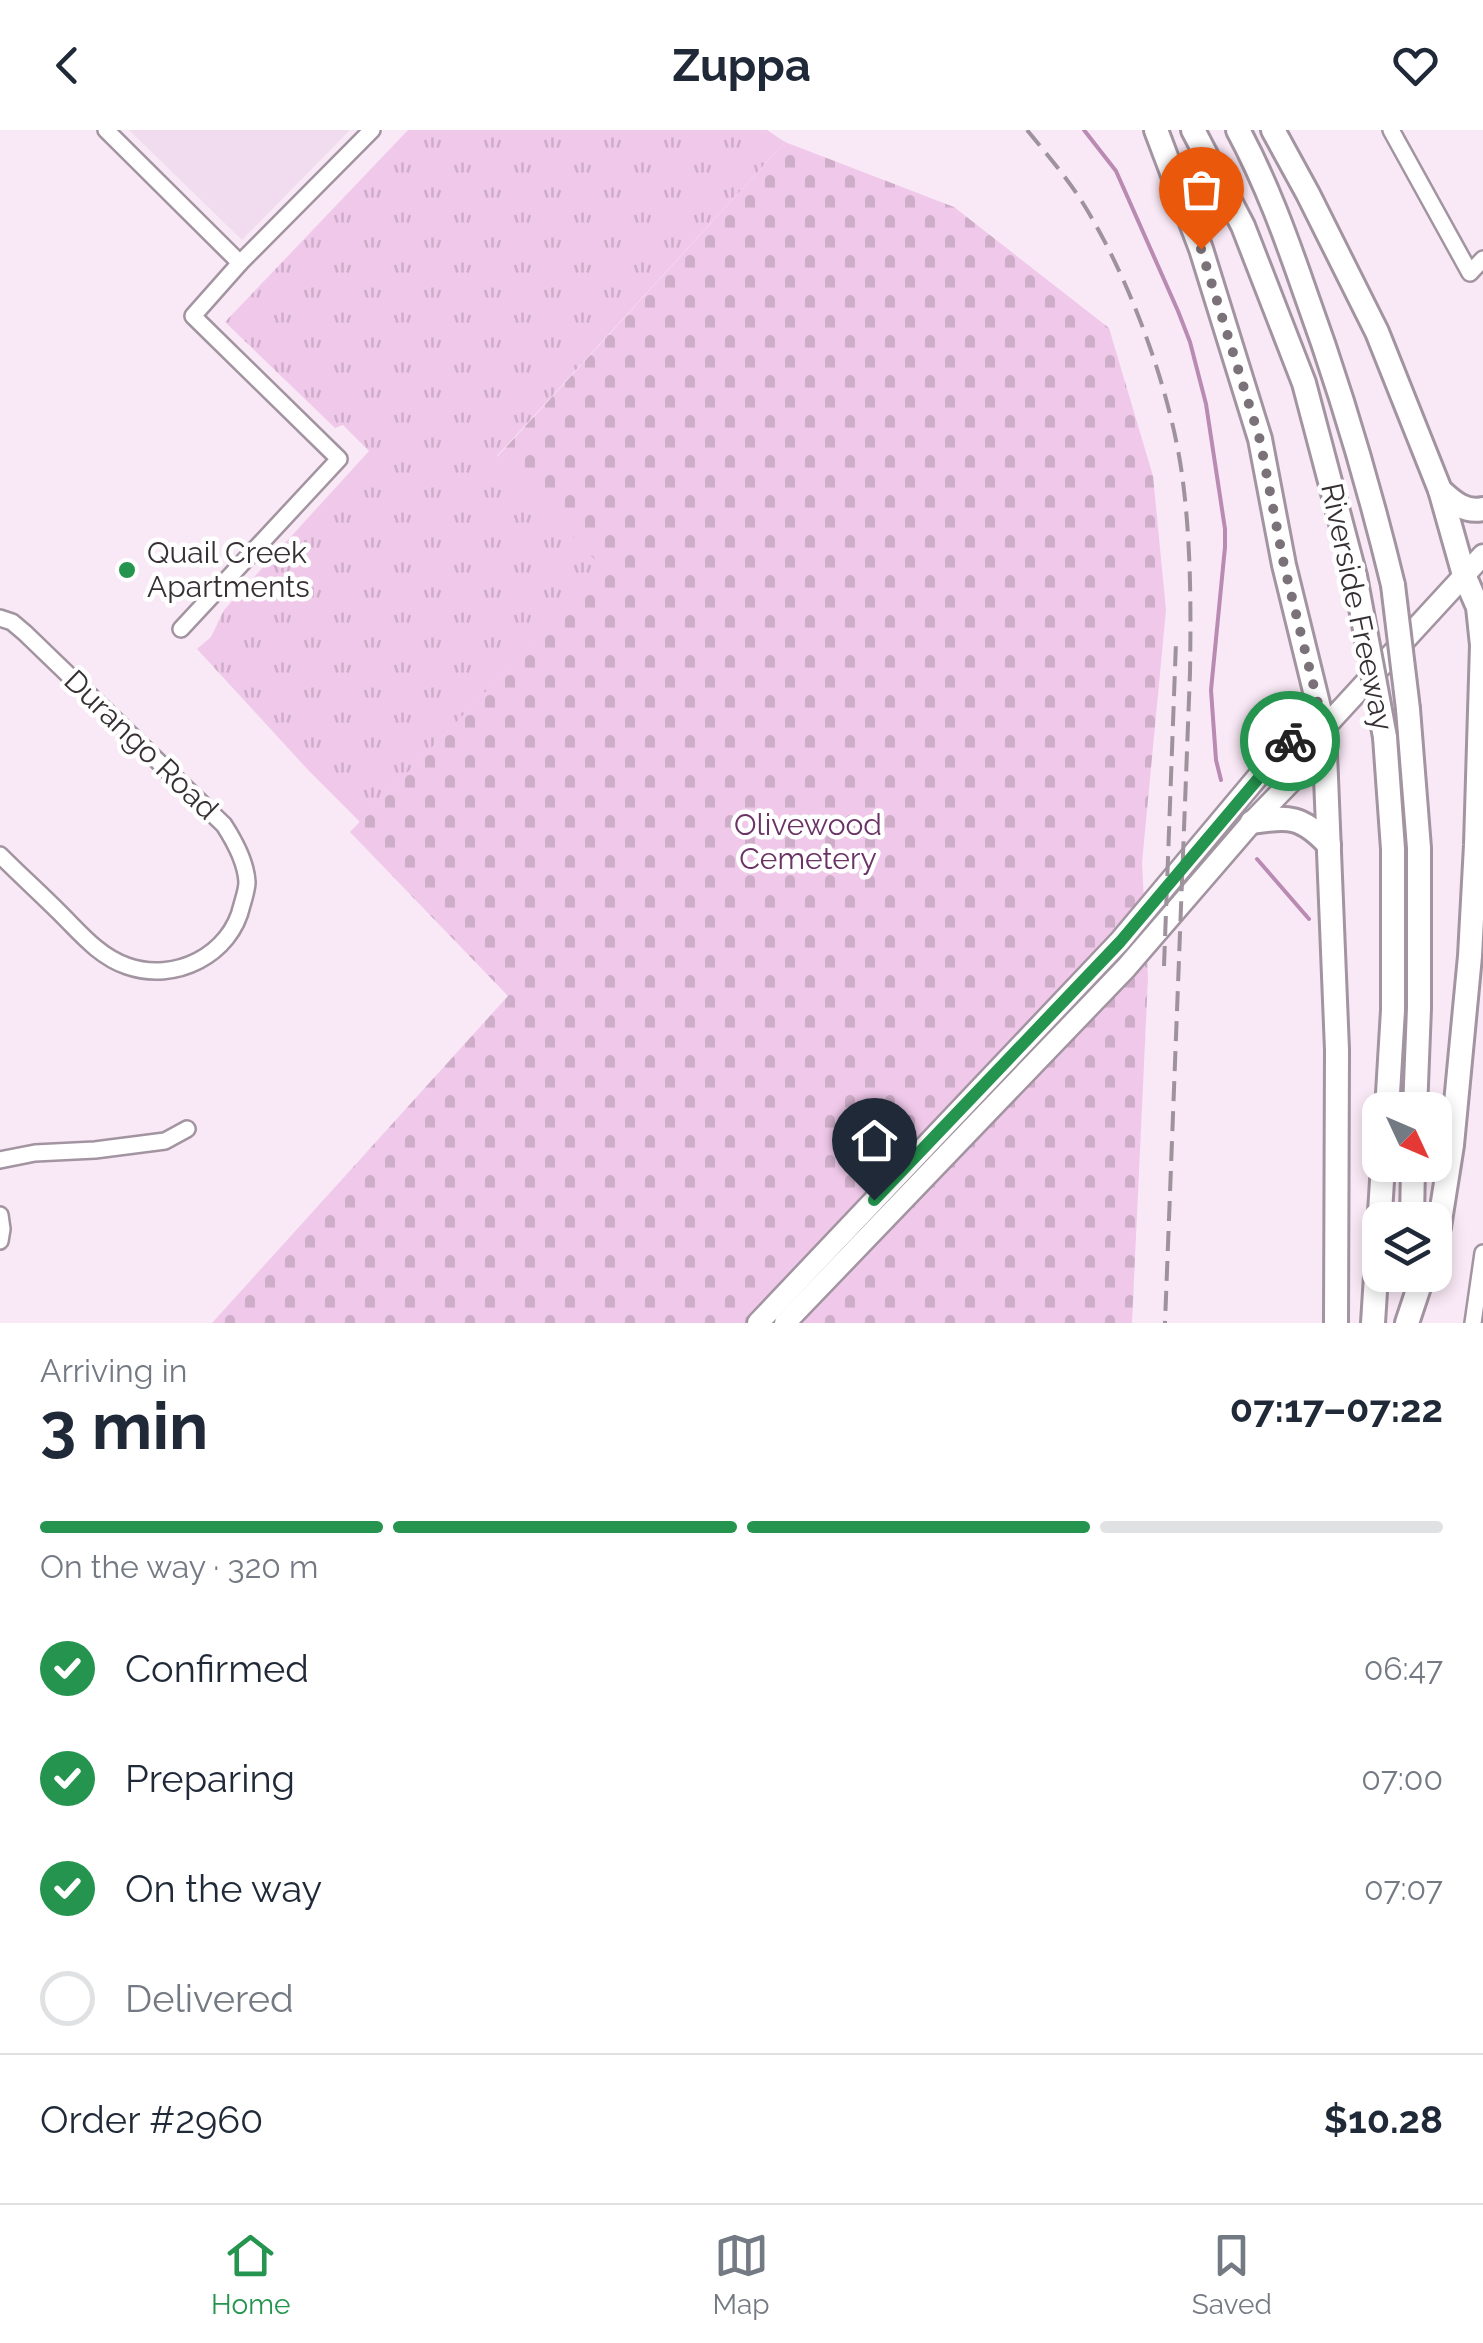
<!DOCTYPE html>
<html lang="en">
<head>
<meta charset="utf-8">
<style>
  :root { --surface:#fff; --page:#f2f2f3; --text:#1f2937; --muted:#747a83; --line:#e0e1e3; --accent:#24944e }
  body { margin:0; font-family:Raleway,sans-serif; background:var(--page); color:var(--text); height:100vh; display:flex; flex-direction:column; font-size:38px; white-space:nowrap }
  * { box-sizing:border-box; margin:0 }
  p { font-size:32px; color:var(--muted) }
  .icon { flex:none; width:55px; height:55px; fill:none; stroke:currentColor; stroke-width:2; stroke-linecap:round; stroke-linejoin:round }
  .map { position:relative; height:1193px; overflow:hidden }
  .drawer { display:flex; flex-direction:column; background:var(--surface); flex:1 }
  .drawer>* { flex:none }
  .needle { width:65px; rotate:134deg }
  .tools { position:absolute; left:1362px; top:962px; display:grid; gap:20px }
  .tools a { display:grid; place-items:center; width:90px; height:90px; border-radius:20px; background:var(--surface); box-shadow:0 5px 15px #0003; font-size:50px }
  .pin { position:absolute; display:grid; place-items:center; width:85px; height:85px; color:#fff; margin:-102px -42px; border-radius:50% 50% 50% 0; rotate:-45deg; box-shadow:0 0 10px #0007 }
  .pin .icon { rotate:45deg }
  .courier { position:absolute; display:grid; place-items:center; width:100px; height:100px; margin:-50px; border:8px solid #24944e; border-radius:50%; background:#fff; color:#222; box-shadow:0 2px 12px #0007 }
  .summary em { font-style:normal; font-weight:700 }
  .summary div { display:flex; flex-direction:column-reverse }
  .summary { display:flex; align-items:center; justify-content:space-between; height:170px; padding:0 40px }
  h1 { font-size:65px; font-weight:700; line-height:75px }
  .bar { display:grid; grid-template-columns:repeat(4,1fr); gap:15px 10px; align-content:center; height:120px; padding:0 40px }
  .bar i { height:12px; border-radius:8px; background:var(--line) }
  .bar .selected { background:var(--accent) }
  .bar p { grid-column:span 4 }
  .line { display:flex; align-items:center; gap:25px; padding:0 40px; border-top:2px solid var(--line) }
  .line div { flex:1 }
  ol { padding:0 40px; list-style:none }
  li { display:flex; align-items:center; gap:30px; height:110px }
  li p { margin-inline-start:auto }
  li .icon { padding:10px; border-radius:50%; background:var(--accent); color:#fff; stroke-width:4 }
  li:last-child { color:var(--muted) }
  li i { width:55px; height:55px; border:5px solid var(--line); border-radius:50% }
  header { display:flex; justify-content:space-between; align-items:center; height:130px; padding:0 40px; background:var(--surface); font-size:45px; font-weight:700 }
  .menu { display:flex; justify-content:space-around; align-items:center; height:140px; border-top:2px solid var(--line); background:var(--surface); font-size:28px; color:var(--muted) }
  .menu a { display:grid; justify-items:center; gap:5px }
  .menu .selected { color:var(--accent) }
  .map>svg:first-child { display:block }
  .built { fill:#f1dbee }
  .grass { fill:url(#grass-tufts) }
  .cemetery { fill:url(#cemetery-stones) }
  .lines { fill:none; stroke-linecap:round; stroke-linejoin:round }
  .stream { stroke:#b98bb3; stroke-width:4 }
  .minor-casing { stroke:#a294a0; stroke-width:20 }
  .major-casing { stroke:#a294a0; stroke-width:25 }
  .highway-casing { stroke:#a294a0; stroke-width:28 }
  .minor { stroke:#fff; stroke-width:15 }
  .major { stroke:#fff; stroke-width:20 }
  .highway { stroke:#fff; stroke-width:22 }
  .rail { stroke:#9e939c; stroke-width:4; stroke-dasharray:20 10; stroke-linecap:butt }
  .highway-bridge-casing { stroke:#a294a0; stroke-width:28; stroke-linecap:butt }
  .highway-bridge { stroke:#fff; stroke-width:22 }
  .done { stroke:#7a7179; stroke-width:10; stroke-dasharray:0 18 }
  .route { stroke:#24944e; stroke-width:12 }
  .poi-dot { fill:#24944e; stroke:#fff; stroke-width:4 }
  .labels { text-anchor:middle; stroke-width:9; stroke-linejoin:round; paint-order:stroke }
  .poi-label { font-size:30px; fill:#363035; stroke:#fff; text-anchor:start }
  .street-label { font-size:30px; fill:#363035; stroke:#fff }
  .park-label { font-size:30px; fill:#6b3265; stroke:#fff }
</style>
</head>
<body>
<header><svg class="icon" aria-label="back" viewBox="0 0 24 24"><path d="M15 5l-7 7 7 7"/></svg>Zuppa<svg class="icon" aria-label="heart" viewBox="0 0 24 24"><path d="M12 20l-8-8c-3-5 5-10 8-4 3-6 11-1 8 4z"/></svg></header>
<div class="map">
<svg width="1483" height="1193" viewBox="0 0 1483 1193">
  <defs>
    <pattern id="grass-tufts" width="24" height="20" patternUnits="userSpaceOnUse" patternTransform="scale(2.5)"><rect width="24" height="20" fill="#f0c9ea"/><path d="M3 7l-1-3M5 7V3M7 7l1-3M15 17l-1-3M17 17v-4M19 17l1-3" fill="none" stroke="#ceadc9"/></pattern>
    <pattern id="cemetery-stones" width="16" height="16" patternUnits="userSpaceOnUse" patternTransform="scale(2.5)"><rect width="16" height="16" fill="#f0c9ea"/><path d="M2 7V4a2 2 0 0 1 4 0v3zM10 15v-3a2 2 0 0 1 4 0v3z" fill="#ceadc9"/></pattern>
  </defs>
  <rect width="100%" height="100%" fill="#f9e9f6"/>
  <polygon class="built" points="129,0 350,0 242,110"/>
  <polygon class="grass" points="408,0 767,0 785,12 497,326 605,439 360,692 309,641 197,519 211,507 224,480 369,321 343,295 335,298 225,192"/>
  <polygon class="cemetery" points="785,12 954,77 1109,198 1153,346 1166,480 1142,733 1148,848 1132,1193 212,1193 508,866 350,702 604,439 497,327"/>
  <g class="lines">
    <g class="stream">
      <polyline points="1084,0 1116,41 1178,181 1190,212 1206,274 1225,399 1225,417 1211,560 1216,630 1221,650"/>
      <polyline points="1257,729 1309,789"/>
    </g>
    <defs>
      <g id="minor">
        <polyline points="106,0 240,133"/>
        <polyline points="1391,0 1470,143 1483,129"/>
        <path d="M 0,488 L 12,492 L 25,503 L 224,695 C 235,712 246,732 247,752 C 247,759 244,768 242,775 C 231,825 175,853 127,836 C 100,827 81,804 61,784 C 41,764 20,745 0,725"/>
        <polyline points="181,499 339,329 193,186 240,133 372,0"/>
        <polyline points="0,1030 35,1023 95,1020 165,1011 187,999"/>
        <polyline points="0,1085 2,1099 0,1111"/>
        <polyline points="1473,1193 1483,1123"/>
      </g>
      <g id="major">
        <polyline points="758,1193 1120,811 1271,631 1296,605 1324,598"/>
        <polyline points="785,1193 1126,838 1252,692 1309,633 1324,598 1483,425"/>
      </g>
      <g id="highway">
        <polyline points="1156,0 1201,119 1260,309 1284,435 1324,598 1337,920 1336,1193"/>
        <polyline points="1193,0 1243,96 1304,253 1355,446"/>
        <path d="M 1238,0 C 1266,52 1286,107 1305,162 C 1340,258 1369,356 1393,455"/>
        <polyline points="1273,0 1308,64 1377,202 1440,360 1464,445 1478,477 1482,515 1476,715 1470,826 1452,1015 1439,1097 1435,1110"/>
        <path d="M 1440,360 C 1453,372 1465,383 1483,379"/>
        <polyline points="1408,579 1419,718 1419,878 1415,980"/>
        <polyline points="1385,607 1393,719 1393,880 1387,980"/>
        <path d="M 1252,692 C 1289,686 1302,686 1329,715"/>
        <polyline points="1412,1090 1413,1035"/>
        <polyline points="1373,1193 1383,1035"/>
        <polyline points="1407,1193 1423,1145"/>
      </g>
    </defs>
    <use href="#minor" class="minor-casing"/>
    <use href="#major" class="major-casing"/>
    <use href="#highway" class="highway-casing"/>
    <use href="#minor" class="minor"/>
    <use href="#major" class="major"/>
    <use href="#highway" class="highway"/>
    <g class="rail">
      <path d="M 1027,0 C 1045,22 1063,43 1079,67 C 1128,143 1172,262 1183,352 C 1191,415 1191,479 1190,543 L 1165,1193"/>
      <polyline points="1164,836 1176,512"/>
    </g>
    <defs>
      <g id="highway-bridge">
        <polyline points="1355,446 1385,607"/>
        <polyline points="1393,455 1408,579"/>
      </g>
    </defs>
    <use href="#highway-bridge" class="highway-bridge-casing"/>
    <use href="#highway-bridge" class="highway-bridge"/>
  </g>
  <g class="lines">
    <polyline class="done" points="1201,119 1260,310 1284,435 1324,598 1296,605 1290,611"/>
    <polyline class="route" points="874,1070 1120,812 1290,611"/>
  </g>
  <circle class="poi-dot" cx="127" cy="440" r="10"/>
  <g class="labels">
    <g class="poi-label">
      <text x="147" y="433">Quail Creek<tspan x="147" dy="34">Apartments</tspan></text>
    </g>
    <g class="street-label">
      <text transform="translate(1357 477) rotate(78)" y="10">Riverside Freeway</text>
      <text transform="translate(141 615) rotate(44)" y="10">Durango Road</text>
    </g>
    <g class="park-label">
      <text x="808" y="705">Olivewood<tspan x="808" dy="34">Cemetery</tspan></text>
    </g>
  </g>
</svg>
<div class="tools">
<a><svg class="needle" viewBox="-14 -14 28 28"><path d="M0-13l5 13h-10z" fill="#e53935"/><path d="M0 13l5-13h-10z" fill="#747a83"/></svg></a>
<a><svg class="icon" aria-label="layers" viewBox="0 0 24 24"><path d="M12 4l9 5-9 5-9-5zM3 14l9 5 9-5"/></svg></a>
</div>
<div class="pin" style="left:1201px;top:119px;background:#ea580c"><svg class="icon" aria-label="bag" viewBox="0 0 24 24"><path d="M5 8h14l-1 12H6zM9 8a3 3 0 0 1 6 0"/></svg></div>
<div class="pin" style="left:874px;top:1070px;background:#1f2937"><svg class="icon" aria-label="home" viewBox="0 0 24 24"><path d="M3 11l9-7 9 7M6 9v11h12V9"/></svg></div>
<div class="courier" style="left:1290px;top:611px"><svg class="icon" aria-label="bike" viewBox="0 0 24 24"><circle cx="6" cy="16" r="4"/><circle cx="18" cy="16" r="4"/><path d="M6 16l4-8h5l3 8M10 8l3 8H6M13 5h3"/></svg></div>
</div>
<section class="drawer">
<div class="summary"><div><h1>3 min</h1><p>Arriving in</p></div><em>07:17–07:22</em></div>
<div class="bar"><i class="selected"></i><i class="selected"></i><i class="selected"></i><i></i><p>On the way · 320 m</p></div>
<ol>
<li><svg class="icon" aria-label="check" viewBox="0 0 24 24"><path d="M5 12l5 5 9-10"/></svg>Confirmed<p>06:47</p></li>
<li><svg class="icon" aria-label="check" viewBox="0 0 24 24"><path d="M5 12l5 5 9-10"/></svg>Preparing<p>07:00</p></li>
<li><svg class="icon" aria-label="check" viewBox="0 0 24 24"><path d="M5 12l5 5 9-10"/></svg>On the way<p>07:07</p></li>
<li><i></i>Delivered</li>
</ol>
<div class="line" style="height:130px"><div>Order #2960</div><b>$10.28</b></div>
</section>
<nav class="menu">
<a class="selected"><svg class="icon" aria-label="home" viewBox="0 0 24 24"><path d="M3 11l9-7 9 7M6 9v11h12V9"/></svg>Home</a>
<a><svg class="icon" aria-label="map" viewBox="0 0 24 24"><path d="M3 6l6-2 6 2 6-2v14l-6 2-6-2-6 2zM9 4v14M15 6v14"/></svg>Map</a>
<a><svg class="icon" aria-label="saved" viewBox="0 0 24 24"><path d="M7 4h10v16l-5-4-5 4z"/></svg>Saved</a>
</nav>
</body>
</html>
